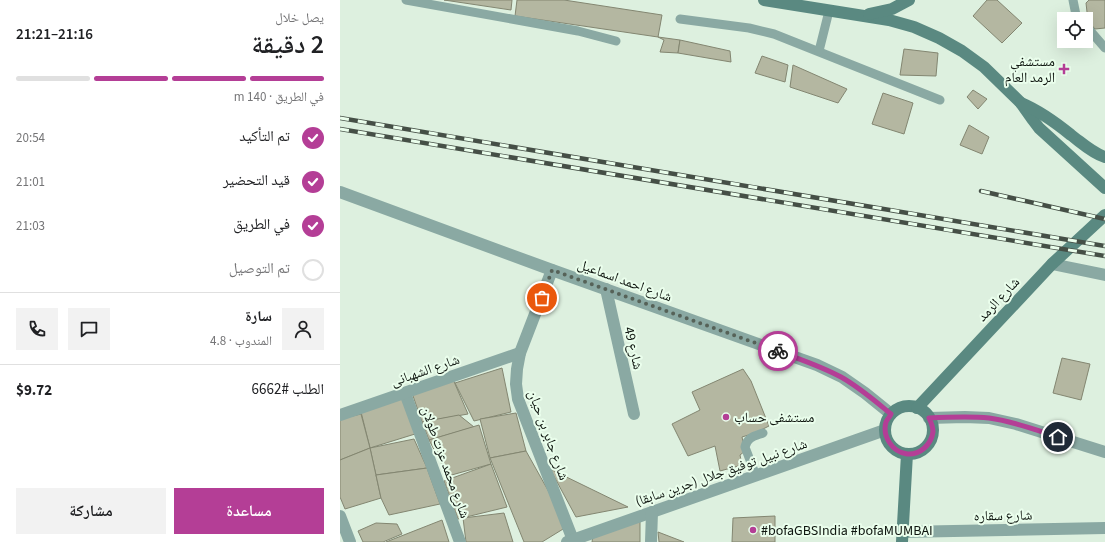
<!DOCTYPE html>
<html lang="ar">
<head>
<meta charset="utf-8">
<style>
  :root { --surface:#fff; --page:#f2f2f2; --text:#202124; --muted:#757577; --line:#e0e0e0; --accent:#b43e96 }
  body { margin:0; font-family:"Source Sans 3","Noto Naskh Arabic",sans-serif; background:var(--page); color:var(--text); direction:rtl; height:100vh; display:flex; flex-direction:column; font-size:15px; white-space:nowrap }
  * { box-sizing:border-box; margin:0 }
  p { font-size:13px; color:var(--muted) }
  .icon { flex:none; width:22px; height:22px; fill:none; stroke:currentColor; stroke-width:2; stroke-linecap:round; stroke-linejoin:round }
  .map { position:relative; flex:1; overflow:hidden; direction:ltr }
  .panel { display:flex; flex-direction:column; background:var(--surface); width:340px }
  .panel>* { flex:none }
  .fabs { position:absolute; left:717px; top:12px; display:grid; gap:8px }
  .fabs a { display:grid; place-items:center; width:36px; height:36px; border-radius:0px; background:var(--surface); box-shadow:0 4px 16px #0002; font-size:20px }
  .pin { position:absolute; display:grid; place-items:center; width:34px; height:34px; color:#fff; margin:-17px; border:2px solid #fff; border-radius:50%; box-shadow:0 1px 4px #0007 }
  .courier { position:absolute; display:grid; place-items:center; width:40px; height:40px; margin:-20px; border:3px solid #b43e96; border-radius:50%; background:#fff; color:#222; box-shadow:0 1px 5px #0007 }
  .summary em { font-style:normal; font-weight:600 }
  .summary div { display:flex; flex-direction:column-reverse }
  .summary { display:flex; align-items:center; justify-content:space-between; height:68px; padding:0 16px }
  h1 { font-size:26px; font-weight:600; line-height:30px }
  .bar { display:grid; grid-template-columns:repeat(4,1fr); gap:6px 4px; align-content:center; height:48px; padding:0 16px }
  .bar i { height:5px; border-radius:3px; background:var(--line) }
  .bar .active { background:var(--accent) }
  .bar p { grid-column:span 4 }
  .line { display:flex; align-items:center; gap:10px; padding:0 16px; border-top:1px solid var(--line) }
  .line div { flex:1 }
  .round { display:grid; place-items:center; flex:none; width:42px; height:42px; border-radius:0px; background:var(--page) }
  ol { padding:0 16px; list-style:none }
  li { display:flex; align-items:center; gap:12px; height:44px }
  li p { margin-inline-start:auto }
  li .icon { padding:4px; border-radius:50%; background:var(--accent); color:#fff; stroke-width:4 }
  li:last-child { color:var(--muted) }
  li i { width:22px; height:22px; border:2px solid var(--line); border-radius:50% }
  .button { display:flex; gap:8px; margin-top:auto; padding:8px 16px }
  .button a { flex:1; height:46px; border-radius:0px; background:var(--accent); color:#fff; font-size:16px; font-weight:600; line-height:46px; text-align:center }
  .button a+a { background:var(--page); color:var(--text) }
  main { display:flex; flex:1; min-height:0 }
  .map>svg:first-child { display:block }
  .building { fill:#b4b7a1; stroke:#838671 }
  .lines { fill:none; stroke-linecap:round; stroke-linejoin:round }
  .service { stroke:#8aa9a3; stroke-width:9 }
  .minor { stroke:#8aa9a3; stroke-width:12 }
  .tertiary { stroke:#8aa9a3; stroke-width:12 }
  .secondary { stroke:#5a8981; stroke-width:12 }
  .rail-casing { stroke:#454f46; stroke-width:4.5 }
  .rail { stroke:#eafeec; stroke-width:3; stroke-dasharray:9; stroke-linecap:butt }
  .done { stroke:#566258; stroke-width:4; stroke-dasharray:0 7.2 }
  .route { stroke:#b43e96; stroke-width:5 }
  .poi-dot { fill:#b43e96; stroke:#eafeec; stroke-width:1.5 }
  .labels { text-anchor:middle; stroke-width:4; stroke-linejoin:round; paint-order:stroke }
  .poi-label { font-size:14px; fill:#0e150f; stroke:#eafeec; text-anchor:start }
  .street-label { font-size:14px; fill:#0e150f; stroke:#eafeec }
</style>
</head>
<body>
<main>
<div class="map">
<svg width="765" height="542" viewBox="0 0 765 542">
  <rect width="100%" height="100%" fill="#ddf0df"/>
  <g class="building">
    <polygon points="104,0 172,0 171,10"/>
    <polygon points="177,0 224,0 322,15 318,37 175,16"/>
    <polygon points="647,0 657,0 682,23 662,43 633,16"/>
    <polygon points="749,0 765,0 765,28 755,29 748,21 746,3"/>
    <polygon points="318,37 340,40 338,53 320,52 324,40"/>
    <polygon points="340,40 390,51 391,62 338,53"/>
    <polygon points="564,49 598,53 596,76 560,75"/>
    <polygon points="422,56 448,65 445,82 415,73"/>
    <polygon points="453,65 507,89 498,103 450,87"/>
    <polygon points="633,90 647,99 638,109 627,97"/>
    <polygon points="543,93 573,103 564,134 532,124"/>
    <polygon points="629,125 649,137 642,154 620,145"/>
    <polygon points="722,358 750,364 741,400 713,393"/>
    <polygon points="162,368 171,412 134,421 115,383"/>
    <polygon points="403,369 411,381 429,426 415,433 402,437 405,451 400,455 402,465 380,471 375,446 348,456 332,424 360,410 352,392"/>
    <polygon points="112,377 128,414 82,422 71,390"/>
    <polygon points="65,393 75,434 30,448 20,408"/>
    <polygon points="176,413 186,451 150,458 140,419"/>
    <polygon points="21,414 30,448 0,460 0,419"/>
    <polygon points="119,415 134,427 89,440 82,422"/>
    <polygon points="139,425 151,464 108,476 89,440"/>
    <polygon points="74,439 87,468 36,475 30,448"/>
    <polygon points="30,448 41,498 5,509 0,497 0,460"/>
    <polygon points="186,451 228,526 202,542 184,542 150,458"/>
    <polygon points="151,464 167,507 118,519 104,481"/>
    <polygon points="87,468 100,504 49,515 41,498 36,475"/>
    <polygon points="210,469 288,507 236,517"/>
    <polygon points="164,513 173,542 126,542 123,518"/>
    <polygon points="435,516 435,542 392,542 393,518"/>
    <polygon points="102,520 109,542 46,542"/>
    <polygon points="300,520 300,542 252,542 253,536"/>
    <polygon points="36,523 57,524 62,534 43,542 23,542 18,531"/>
    <polygon points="318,532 344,542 319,542"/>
  </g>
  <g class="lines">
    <g class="service">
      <polyline points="66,0 238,31 276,41"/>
      <polyline points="733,0 736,15 740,19"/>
      <polyline points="340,19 409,28 434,34 600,100"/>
      <polyline points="746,26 765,48"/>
      <polyline points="479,51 489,11"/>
      <path d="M 416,476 L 405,447 C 407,437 415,436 423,433"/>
    </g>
    <g class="minor">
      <polyline points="212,270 180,353 177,369 176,384 178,399 233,540"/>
      <polyline points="266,289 294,414"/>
      <polyline points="65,393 120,542"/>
      <polyline points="0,415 180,353"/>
      <polyline points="562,532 765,528"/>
      <polyline points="227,542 545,430"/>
      <polyline points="311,542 312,512"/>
    </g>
    <g class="tertiary">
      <polyline points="0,192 212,270 477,365 502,377 525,393 551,414"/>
      <polyline points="712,264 765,275"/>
      <polyline points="589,418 625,417 649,418 676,424 765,452"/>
      <polyline points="0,516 10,542"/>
    </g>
    <g class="secondary">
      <polyline points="424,0 549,20 574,27 599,38 622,51 644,67 681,103 693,120 699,128 765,188"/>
      <polyline points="529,14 552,9 569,0"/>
      <path d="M 681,103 C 700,111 715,122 731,135 C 742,143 752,153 765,157"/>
      <circle cx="569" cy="430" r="24"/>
      <polyline points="577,408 712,264 765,215"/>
      <polyline points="562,542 567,454"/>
    </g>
    <defs>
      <g id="rail">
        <polyline points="0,118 765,246"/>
        <polyline points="0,129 765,256"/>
        <polyline points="641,191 765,219"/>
      </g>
    </defs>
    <use href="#rail" class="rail-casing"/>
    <use href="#rail" class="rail"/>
  </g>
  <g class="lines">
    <polyline class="done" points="202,298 212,270 438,351"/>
    <path class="route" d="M 438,351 C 459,359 481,366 501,377 C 519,387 535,401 551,414 C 550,417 547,419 546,422 C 542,436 552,452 567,454 C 580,455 591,445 593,432 C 593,427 591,422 589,418 C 609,417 629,416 649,418 C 672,421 696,430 718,437"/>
  </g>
  <g class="poi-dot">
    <path d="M722 63h4v4h4v4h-4v4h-4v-4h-4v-4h4z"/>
    <circle cx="386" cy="417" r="4"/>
    <circle cx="413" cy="530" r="4"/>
  </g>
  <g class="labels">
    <g class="poi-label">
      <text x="715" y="66" text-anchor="end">مستشفي<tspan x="715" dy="16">الرمد العام</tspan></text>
      <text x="394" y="422">مستشفى حساب</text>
      <text x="421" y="535">#bofaGBSIndia #bofaMUMBAI</text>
    </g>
    <g class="street-label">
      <text transform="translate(285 280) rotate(20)" y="5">شارع احمد اسماعيل</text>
      <text transform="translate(658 299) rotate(-47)" y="5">شارع الرمد</text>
      <text transform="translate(294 348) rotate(77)" y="5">شارع 49</text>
      <text transform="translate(85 370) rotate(-19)" y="5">شارع الشهبانى</text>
      <text transform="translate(209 435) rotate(70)" y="5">شارع جابر بن حيان</text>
      <text transform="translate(106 462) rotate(70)" y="5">شارع محمد عزت طولان</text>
      <text transform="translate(381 472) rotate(-19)" y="5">شارع نبيل توفيق جلال (جرين سابقا)</text>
      <text transform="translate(663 515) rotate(-1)" y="5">شارع سقاره</text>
    </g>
  </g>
</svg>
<div class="fabs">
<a><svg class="icon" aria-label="locate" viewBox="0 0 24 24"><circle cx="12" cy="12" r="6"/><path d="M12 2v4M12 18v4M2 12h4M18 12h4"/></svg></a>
</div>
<div class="pin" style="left:202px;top:298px;background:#ea580c"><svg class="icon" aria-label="bag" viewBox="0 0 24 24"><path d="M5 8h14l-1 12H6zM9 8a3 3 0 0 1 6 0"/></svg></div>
<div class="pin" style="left:718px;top:437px;background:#1f2937"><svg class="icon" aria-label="home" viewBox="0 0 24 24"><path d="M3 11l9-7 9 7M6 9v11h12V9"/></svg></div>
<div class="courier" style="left:438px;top:351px"><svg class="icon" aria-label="bike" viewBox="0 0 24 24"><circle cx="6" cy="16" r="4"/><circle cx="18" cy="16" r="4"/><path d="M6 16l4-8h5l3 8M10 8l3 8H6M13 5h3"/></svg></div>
</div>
<section class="panel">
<div class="summary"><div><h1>2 دقيقة</h1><p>يصل خلال</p></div><em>21:16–21:21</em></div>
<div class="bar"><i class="active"></i><i class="active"></i><i class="active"></i><i></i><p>في الطريق · 140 m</p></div>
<ol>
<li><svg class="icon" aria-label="check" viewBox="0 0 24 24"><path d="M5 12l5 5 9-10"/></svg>تم التأكيد<p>20:54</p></li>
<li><svg class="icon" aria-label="check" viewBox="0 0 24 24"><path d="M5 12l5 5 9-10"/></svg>قيد التحضير<p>21:01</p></li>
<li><svg class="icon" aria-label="check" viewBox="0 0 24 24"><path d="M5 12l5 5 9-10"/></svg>في الطريق<p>21:03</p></li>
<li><i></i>تم التوصيل</li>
</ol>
<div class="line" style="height:72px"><a class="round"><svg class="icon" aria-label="person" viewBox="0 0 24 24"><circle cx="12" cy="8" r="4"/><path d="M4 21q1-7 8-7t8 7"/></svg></a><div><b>سارة</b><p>المندوب · 4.8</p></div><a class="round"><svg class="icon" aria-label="chat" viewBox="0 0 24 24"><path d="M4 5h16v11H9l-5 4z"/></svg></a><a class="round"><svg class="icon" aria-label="phone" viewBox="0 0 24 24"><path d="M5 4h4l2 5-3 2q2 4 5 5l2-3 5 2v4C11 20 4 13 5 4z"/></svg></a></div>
<div class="line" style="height:52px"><div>الطلب #6662</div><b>$9.72</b></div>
<div class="button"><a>مساعدة</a><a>مشاركة</a></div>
</section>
</main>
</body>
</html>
